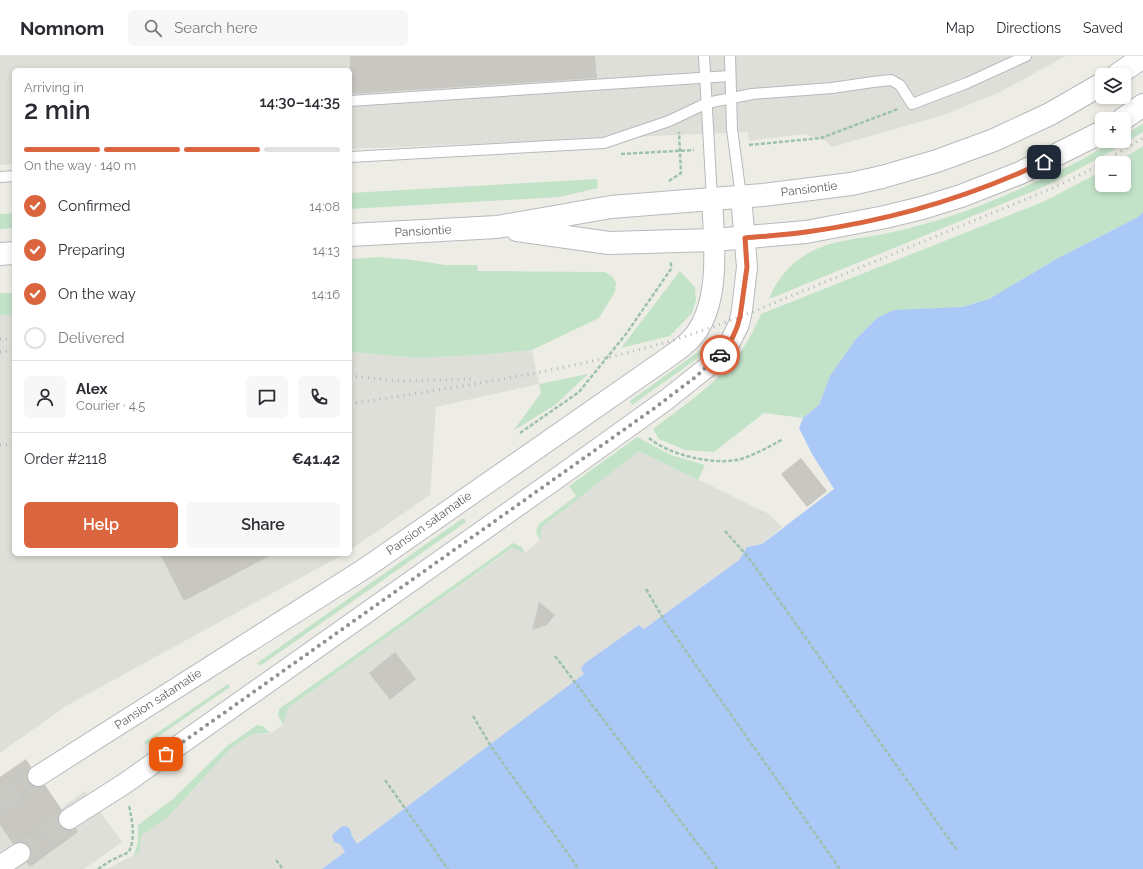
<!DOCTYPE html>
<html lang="en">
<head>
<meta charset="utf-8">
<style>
  :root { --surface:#fff; --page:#f7f7f7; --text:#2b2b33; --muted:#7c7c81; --line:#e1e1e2; --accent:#da653e }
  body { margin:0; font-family:Raleway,sans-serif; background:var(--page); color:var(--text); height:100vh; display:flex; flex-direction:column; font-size:15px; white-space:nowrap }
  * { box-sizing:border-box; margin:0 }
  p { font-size:13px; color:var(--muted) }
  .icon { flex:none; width:22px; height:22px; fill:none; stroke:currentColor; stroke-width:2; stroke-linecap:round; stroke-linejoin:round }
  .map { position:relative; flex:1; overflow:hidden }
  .details { position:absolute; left:12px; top:12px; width:340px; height:488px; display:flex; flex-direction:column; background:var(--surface); border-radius:6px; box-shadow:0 2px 6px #0003 }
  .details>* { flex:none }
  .tools { position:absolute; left:1095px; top:12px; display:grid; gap:8px }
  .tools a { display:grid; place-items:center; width:36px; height:36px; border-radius:6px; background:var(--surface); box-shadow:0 2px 6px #0003; font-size:20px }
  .pin { position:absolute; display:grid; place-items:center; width:34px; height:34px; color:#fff; margin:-17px; border-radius:8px; box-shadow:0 2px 6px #0006 }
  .courier { position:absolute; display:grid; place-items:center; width:40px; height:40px; margin:-20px; border:3px solid #da653e; border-radius:50%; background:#fff; color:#222; box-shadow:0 1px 5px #0007 }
  .overview em { font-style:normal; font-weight:600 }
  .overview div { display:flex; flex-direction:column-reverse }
  .overview { display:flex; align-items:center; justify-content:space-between; height:68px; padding:0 12px }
  h1 { font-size:26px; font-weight:600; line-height:30px }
  .bar { display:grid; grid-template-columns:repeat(4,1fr); gap:6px 4px; align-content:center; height:48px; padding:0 12px }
  .bar i { height:5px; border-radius:3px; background:var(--line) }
  .bar .active { background:var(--accent) }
  .bar p { grid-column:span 4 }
  .line { display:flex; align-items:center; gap:10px; padding:0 12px; border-top:1px solid var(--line) }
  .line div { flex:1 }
  .round { display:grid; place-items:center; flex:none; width:42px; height:42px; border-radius:6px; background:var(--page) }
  ol { padding:0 12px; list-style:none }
  li { display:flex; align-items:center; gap:12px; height:44px }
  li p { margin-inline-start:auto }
  li .icon { padding:4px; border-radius:50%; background:var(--accent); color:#fff; stroke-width:4 }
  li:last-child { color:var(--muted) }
  li i { width:22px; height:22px; border:2px solid var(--line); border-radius:50% }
  .action { display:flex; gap:8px; margin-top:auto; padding:8px 12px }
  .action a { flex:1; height:46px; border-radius:6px; background:var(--accent); color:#fff; font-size:16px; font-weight:600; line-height:46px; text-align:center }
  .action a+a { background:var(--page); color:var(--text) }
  header { display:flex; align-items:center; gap:24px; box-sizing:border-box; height:56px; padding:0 20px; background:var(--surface); border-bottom:1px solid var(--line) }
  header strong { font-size:19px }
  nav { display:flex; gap:22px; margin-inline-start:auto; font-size:14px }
  .search { width:280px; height:36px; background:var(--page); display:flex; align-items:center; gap:10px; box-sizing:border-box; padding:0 14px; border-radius:6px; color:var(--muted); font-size:15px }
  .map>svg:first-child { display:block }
  .industrial { fill:#dfdfd9 }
  .green { fill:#c3e3c9 }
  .water { fill:#abc9f7 }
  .building { fill:#c9c7c2 }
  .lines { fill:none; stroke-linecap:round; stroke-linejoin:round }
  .minor-tunnel { stroke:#cacac5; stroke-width:20; stroke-dasharray:20 10; stroke-linecap:butt }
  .service-casing { stroke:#b7b9bd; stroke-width:12 }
  .minor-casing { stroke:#b7b9bd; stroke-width:22 }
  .tertiary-casing { stroke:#b7b9bd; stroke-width:24 }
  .path { stroke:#9cc1ad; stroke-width:2.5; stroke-dasharray:4 2; stroke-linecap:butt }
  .service { stroke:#fff; stroke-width:10 }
  .minor { stroke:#fff; stroke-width:20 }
  .tertiary { stroke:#fff; stroke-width:22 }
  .rail { stroke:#b5b6b6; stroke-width:3; stroke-dasharray:1 5; stroke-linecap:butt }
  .done { stroke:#909191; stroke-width:4; stroke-dasharray:0 7.2 }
  .route { stroke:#da653e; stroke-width:5 }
  .labels { text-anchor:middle; stroke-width:4; stroke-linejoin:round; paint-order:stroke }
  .street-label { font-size:12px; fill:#5d5f64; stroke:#fff }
</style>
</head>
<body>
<header>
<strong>Nomnom</strong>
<div class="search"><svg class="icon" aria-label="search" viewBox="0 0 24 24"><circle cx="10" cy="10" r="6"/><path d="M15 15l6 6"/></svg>Search here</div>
<nav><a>Map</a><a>Directions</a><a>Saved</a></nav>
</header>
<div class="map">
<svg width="1143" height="813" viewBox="0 0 1143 813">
  <rect width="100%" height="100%" fill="#eeede5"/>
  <g class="industrial">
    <polygon points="0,0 1066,0 1000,36 944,59 832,91 826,85 804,78 749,85 748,76 350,93 350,14 14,14 14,108 0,109"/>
    <polygon points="0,259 14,259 14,498 344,498 66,650 0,697"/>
    <polygon points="532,294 539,328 436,351 430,439 350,494 350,296 417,302 479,299"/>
    <polygon points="639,395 767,457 782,471 762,488 747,491 739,504 644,573 639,569 581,613 585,618 357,788 352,780 340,788 345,796 322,813 107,813 139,796 141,780 169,760 230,693 252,678 269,678 283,669 288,652 513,492 525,497 540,484 541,471"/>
    <polygon points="85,735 122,786 84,813 0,813 0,758 55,757"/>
  </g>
  <g class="green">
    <path d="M 1143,68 L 1143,76 C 1110,97 1076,115 1041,132 L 769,243 C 776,224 790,208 807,198 C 830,184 858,183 883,178 C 918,171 951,161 984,148 C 1017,135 1049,120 1081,104 C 1089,100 1107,87 1115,85 C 1118,84 1121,85 1124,85 L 1124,79 Z"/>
    <path d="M 1143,90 L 1143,156 L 1138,161 L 1058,202 L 989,243 L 962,251 L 877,262 L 855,284 L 830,320 L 819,349 L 803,362 L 764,357 L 714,396 L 685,394 L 659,383 L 653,373 C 683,350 718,327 740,296 C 749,285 755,271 761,258 L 1045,145 L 1102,115 L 1102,129 L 1124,129 L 1124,107 L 1115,107 Z"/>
    <polygon points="597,123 598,132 559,141 350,153 350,137"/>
    <polygon points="14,157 14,172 0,173 0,158"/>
    <polygon points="378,201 412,204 446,209 477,209 478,215 605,216 613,221 616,227 615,236 599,262 532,294 479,299 417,302 350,296 350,203"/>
    <polygon points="680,215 695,231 696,244 692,257 670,280 621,292"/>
    <rect x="0" y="237" width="14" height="22"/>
    <polygon points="702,293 705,296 698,302 632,349 630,345"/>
    <polygon points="588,318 555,349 513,375 541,337 539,328"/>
    <path d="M 637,381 L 671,399 L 705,409 L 698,424 L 639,395 L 542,471 L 540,484 C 536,478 535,474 539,468 L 576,440 L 569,430 Z"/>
    <polygon points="463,462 466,466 260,610 257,607"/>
    <polygon points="513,487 522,491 525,497 512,492 288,652 283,669 278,659 279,653"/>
    <polygon points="228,628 230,631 146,689 144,686"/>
    <polygon points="257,669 263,670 270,677 252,678 230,693 169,760 141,780 140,796 134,799 138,786 138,769 174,742 227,690"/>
  </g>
  <polygon class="water" points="1143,156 1143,813 322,813 345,796 340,788 334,786 332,779 341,771 346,770 350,773 352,780 357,788 584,618 581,613 585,607 639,569 644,573 739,504 747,491 762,488 834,433 812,398 799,372 803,362 819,349 830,320 855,284 877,262 894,254 962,251 989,243 1058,202 1138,161"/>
  <g class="building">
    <polygon points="350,0 595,0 597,22 350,38"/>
    <polygon points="801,402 827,435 807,451 781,418"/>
    <polygon points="160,498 273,498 184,545"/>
    <polygon points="539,546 555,559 547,569 532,574"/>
    <polygon points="395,596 416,623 390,644 369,617"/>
    <polygon points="26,703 31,711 28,715 27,720 29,726 33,730 38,731 45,729 62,754 59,758 58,763 60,769 64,773 69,774 76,772 78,776 30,811 26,806 30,803 31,797 29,790 26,787 20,786 13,788 0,769 0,721"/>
  </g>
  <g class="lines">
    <g class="minor-tunnel">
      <polyline points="0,746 38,720"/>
      <polyline points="20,797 69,763"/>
    </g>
    <defs>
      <g id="service">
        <polyline points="704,0 712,143"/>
        <polyline points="730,0 732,73 741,140"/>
        <polyline points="350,45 730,20"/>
        <polyline points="350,101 604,87 669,65 707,47 752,38 832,32 873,26 891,24 900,29 912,48 967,27 1026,0"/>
        <polyline points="0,121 14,120"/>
      </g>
      <g id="minor">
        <path d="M 38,720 L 367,511 L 673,298 C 681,292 690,286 696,277 C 721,242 714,184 712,143"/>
        <polyline points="69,763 124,728 553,425 666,344 715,305 728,290 739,268 742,254 747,211 741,140"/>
        <polyline points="0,810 20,797"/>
      </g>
      <g id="tertiary">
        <polyline points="1117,19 1143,1"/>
        <polyline points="1123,63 1143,49"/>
        <polyline points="517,174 609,187 714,184 806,176 885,161 922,152 961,140 1020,117 1102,76"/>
        <polyline points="350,179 497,171 611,151 763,139 851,128 882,121 937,105 994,84 1050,58 1102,28"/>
        <polyline points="0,198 14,197"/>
      </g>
    </defs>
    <use href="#service" class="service-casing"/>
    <use href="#minor" class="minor-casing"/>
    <use href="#tertiary" class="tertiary-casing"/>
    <g class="path">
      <polyline points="749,89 821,82 898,53"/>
      <polyline points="621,98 694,94"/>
      <polyline points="669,125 681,117 679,76"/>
      <polyline points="520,377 579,336 626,278 671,213 671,206"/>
      <path d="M 649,382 C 669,399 715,410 741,403 C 756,398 769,391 783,383"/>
      <polyline points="725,475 749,502 956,793"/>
      <polyline points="646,533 664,564 840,813"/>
      <polyline points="555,600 717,813"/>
      <polyline points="473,660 492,692 579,813"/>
      <polyline points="385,724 448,813"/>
      <polyline points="276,804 283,813"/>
      <path d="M 98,813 L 110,805 L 129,796 C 136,779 132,766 129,749"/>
    </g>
    <use href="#service" class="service"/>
    <use href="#minor" class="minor"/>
    <use href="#tertiary" class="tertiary"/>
    <g class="rail">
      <polyline points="0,283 14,283"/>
      <polyline points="0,296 14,294"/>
      <polyline points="350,320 400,325 474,323"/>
      <path d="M 350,348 C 449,332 549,318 645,292 C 678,284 709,272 740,261 L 1053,132 L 1086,116 L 1143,82"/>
      <polyline points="0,389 14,388"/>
    </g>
  </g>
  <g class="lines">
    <polyline class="done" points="166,698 656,351 694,322 720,299"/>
    <path class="route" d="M 720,299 C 730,288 737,275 740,261 L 747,211 L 745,182 C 765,180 786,179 806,176 C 888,165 969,141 1044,106"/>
  </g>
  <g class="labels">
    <g class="street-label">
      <text transform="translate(809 133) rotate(-7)" y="4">Pansiontie</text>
      <text transform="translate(423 175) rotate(-3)" y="4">Pansiontie</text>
      <text transform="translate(429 467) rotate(-35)" y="4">Pansion satamatie</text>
      <text transform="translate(158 643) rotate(-33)" y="4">Pansion satamatie</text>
    </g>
  </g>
</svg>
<div class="tools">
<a><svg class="icon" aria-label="layers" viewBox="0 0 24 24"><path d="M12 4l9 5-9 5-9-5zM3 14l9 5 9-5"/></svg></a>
<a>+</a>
<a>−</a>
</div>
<div class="pin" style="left:166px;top:698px;background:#ea580c"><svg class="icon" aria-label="bag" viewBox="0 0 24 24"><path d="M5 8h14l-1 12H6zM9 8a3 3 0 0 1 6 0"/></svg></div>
<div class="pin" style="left:1044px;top:106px;background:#1f2937"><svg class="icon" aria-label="home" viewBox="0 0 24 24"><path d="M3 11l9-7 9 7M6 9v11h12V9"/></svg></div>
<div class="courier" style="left:720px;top:299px"><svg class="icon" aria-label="car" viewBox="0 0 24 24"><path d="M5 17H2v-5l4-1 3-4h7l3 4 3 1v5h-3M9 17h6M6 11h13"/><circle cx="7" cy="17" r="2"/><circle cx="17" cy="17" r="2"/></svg></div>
<section class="details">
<div class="overview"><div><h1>2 min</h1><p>Arriving in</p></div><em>14:30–14:35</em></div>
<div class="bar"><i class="active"></i><i class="active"></i><i class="active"></i><i></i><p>On the way · 140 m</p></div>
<ol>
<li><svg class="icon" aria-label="check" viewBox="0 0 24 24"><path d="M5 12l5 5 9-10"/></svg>Confirmed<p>14:08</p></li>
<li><svg class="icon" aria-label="check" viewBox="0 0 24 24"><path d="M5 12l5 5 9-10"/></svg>Preparing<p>14:13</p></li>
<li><svg class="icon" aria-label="check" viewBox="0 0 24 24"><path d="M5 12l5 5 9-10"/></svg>On the way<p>14:16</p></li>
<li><i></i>Delivered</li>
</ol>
<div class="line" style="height:72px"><a class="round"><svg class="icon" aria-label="person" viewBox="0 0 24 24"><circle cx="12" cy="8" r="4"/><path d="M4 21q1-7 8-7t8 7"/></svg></a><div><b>Alex</b><p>Courier · 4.5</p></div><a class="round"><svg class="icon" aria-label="chat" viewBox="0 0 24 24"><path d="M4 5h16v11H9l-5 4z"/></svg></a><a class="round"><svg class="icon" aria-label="phone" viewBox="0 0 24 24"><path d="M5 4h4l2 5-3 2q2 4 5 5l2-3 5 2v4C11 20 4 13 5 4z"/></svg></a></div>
<div class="line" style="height:52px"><div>Order #2118</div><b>€41.42</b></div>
<div class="action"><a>Help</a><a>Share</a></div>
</section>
</div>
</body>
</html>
